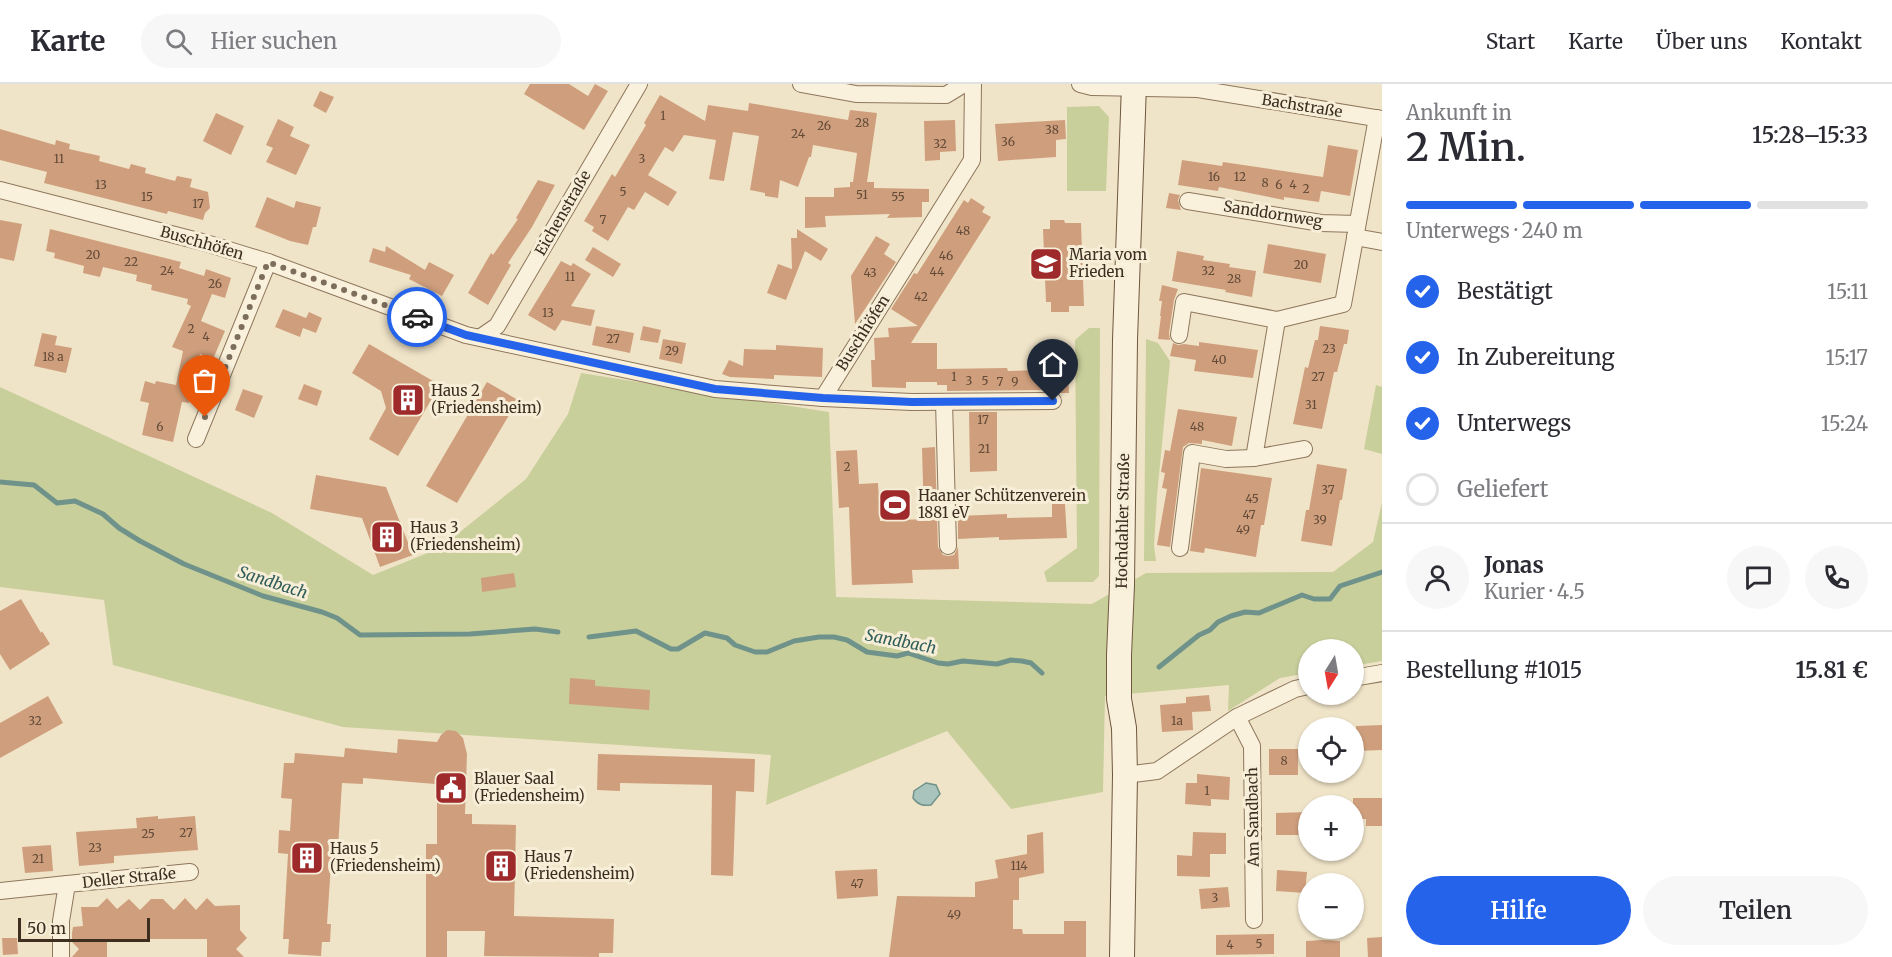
<!DOCTYPE html>
<html lang="de">
<head>
<meta charset="utf-8">
<style>
  :root { --surface:#fff; --page:#f7f7f7; --text:#2b2b33; --muted:#7c7c81; --line:#e1e1e2; --accent:#2563eb }
  body { margin:0; font-family:Merriweather,serif; background:var(--page); color:var(--text); height:100vh; display:flex; flex-direction:column; font-size:22px; white-space:nowrap }
  * { box-sizing:border-box; margin:0 }
  p { font-size:20px; color:var(--muted) }
  .icon { flex:none; width:33px; height:33px; fill:none; stroke:currentColor; stroke-width:2; stroke-linecap:round; stroke-linejoin:round }
  .map { position:relative; flex:1; overflow:hidden }
  .panel { display:flex; flex-direction:column; background:var(--surface); width:510px }
  .panel>* { flex:none }
  .needle { width:39px; rotate:191deg }
  .tools { position:absolute; left:1298px; top:555px; display:grid; gap:12px }
  .tools a { display:grid; place-items:center; width:66px; height:66px; border-radius:50%; background:var(--surface); box-shadow:0 2px 4px #0004; font-size:30px }
  .scale { position:absolute; left:18px; bottom:15px; width:132px; box-sizing:border-box; padding-left:6px; border:3px solid #3d2e20; border-top:0; font-size:16px; line-height:21px; white-space:nowrap; color:#3d2e20; -webkit-text-stroke:4px #f7eed8; paint-order:stroke }
  .pin { position:absolute; display:grid; place-items:center; width:51px; height:51px; color:#fff; margin:-62px -26px; border-radius:50% 50% 50% 0; rotate:-45deg; box-shadow:0 0 6px #0007 }
  .pin .icon { rotate:45deg }
  .courier { position:absolute; display:grid; place-items:center; width:60px; height:60px; margin:-30px; border:4px solid #2563eb; border-radius:50%; background:#fff; color:#222; box-shadow:0 2px 8px #0007 }
  .head em { font-style:normal; font-weight:600 }
  .head div { display:flex; flex-direction:column-reverse }
  .head { display:flex; align-items:center; justify-content:space-between; height:102px; padding:0 24px }
  h1 { font-size:39px; font-weight:600; line-height:45px }
  .bar { display:grid; grid-template-columns:repeat(4,1fr); gap:9px 6px; align-content:center; height:72px; padding:0 24px }
  .bar i { height:8px; border-radius:4px; background:var(--line) }
  .bar .on { background:var(--accent) }
  .bar p { grid-column:span 4 }
  .line { display:flex; align-items:center; gap:15px; padding:0 24px; border-top:2px solid var(--line) }
  .line div { flex:1 }
  .round { display:grid; place-items:center; flex:none; width:63px; height:63px; border-radius:32px; background:var(--page) }
  ol { padding:0 24px; list-style:none }
  li { display:flex; align-items:center; gap:18px; height:66px }
  li p { margin-inline-start:auto }
  li .icon { padding:6px; border-radius:50%; background:var(--accent); color:#fff; stroke-width:4 }
  li:last-child { color:var(--muted) }
  li i { width:33px; height:33px; border:3px solid var(--line); border-radius:50% }
  .action { display:flex; gap:12px; margin-top:auto; padding:12px 24px }
  .action a { flex:1; height:69px; border-radius:36px; background:var(--accent); color:#fff; font-size:24px; font-weight:600; line-height:69px; text-align:center }
  .action a+a { background:var(--page); color:var(--text) }
  header { display:flex; align-items:center; gap:36px; box-sizing:border-box; height:84px; padding:0 30px; background:var(--surface); border-bottom:2px solid var(--line) }
  header strong { font-size:28px }
  nav { display:flex; gap:33px; margin-inline-start:auto; font-size:21px }
  .search { width:420px; height:54px; background:var(--page); display:flex; align-items:center; gap:15px; box-sizing:border-box; padding:0 21px; border-radius:33px; color:var(--muted); font-size:22px }
  main { display:flex; flex:1; min-height:0 }
  .map>svg:first-child { display:block }
  .green { fill:#c9cf9b }
  .water { fill:#a9c4bc; stroke:#6f938a; stroke-width:1.5 }
  .lines { fill:none; stroke-linecap:round; stroke-linejoin:round }
  .stream { stroke:#6f938a; stroke-width:5 }
  .building { fill:#cf9f7d }
  .street-casing { stroke:#8d765c; stroke-width:18 }
  .secondary-casing { stroke:#6f573f; stroke-width:26 }
  .street { stroke:#faf1dc; stroke-width:16 }
  .secondary { stroke:#faf1dc; stroke-width:24 }
  .done { stroke:#7c6e5b; stroke-width:6; stroke-dasharray:0 10.8 }
  .route { stroke:#2563eb; stroke-width:8 }
  .labels { text-anchor:middle; stroke-width:6; stroke-linejoin:round; paint-order:stroke }
  .number-label { font-size:12px; fill:#624a37 }
  .street-label { font-size:15px; fill:#3d2e20; stroke:#f7eed8 }
  .poi-label { font-size:15px; fill:#3d2e20; stroke:#f7eed8; text-anchor:start }
  .water-label { font-size:16px; font-style:italic; fill:#2f5d5a; stroke:#f7eed8 }
</style>
</head>
<body>
<header>
<strong>Karte</strong>
<div class="search"><svg class="icon" aria-label="search" viewBox="0 0 24 24"><circle cx="10" cy="10" r="6"/><path d="M15 15l6 6"/></svg>Hier suchen</div>
<nav><a>Start</a><a>Karte</a><a>Über uns</a><a>Kontakt</a></nav>
</header>
<main>
<div class="map">
<svg width="1382" height="873" viewBox="0 0 1382 873">
  <rect width="100%" height="100%" fill="#f0e4c8"/>
  <g class="green">
    <polygon points="1099,22 1109,33 1106,107 1067,107 1067,23"/>
    <polygon points="1089,244 1100,244 1099,492 1093,498 1047,498 1044,488 1077,464 1075,256"/>
    <polygon points="1146,255 1158,259 1170,277 1157,412 1154,462 1156,477 1144,477"/>
    <polygon points="581,289 829,328 836,513 1092,520 1146,489 1333,488 1373,458 1382,418 1382,577 1353,582 1353,566 1308,566 1308,589 1280,594 1228,627 1229,601 1105,612 1103,708 1011,725 947,647 766,721 771,671 343,643 113,581 104,516 0,503 0,303 272,429 373,491 440,464 526,395 568,330"/>
    <polygon points="1376,301 1382,303 1382,370 1364,365"/>
  </g>
  <path class="water" d="M 926,699 L 936,701 L 940,710 L 931,721 C 923,722 918,721 913,714 L 914,707 Z"/>
  <g class="lines">
    <g class="stream">
      <polyline points="0,398 34,401 57,419 75,417 103,430 119,444 140,457 184,480 263,512 322,528 337,534 360,551 470,550 535,545 558,548"/>
      <polyline points="589,553 636,547 671,565 678,565 705,549 727,554 735,561 755,568 767,568 794,557 819,553 834,553 847,556 867,568 897,572 908,569 938,579 948,580 963,577 997,580 1011,576 1022,577 1031,579 1042,589"/>
      <polyline points="1159,583 1199,551 1210,546 1218,538 1231,532 1245,528 1259,529 1302,511 1314,515 1330,515 1340,502 1382,488"/>
    </g>
  </g>
  <g class="building">
    <polygon points="530,0 569,0 588,12 595,0 608,7 584,46 524,10"/>
    <polygon points="320,7 334,13 326,29 313,22"/>
    <polygon points="660,11 705,37 708,21 748,27 749,19 848,36 850,26 877,29 867,98 874,98 874,104 929,105 929,118 922,118 922,133 887,134 890,130 825,132 826,143 805,144 805,113 834,113 834,104 850,103 850,98 853,98 857,69 813,61 811,73 809,73 798,103 780,96 778,114 765,112 765,109 750,106 759,52 733,48 724,97 709,95 716,56 684,51 673,68 665,63 648,91 677,108 668,122 645,108 634,126 628,123 608,157 592,147 594,143 584,137 612,90 615,93 646,41 644,39"/>
    <polygon points="216,29 244,42 231,71 203,57"/>
    <polygon points="278,35 294,43 290,52 310,61 296,91 266,78 273,64 266,61"/>
    <polygon points="955,36 956,67 940,68 940,76 925,77 924,37"/>
    <polygon points="1065,36 1066,55 1056,56 1056,73 998,77 995,40"/>
    <polygon points="0,45 55,61 56,56 70,60 69,65 100,72 99,77 129,85 131,80 146,84 145,89 175,97 177,92 192,95 190,103 208,108 210,124 205,129 203,136 168,127 167,130 44,99 47,88 0,76"/>
    <polygon points="1328,61 1358,66 1350,112 1321,107 1319,118 1284,113 1284,116 1219,103 1218,107 1178,101 1182,76 1222,82 1223,78 1323,93"/>
    <polygon points="538,96 555,101 532,143 508,179 511,181 488,221 468,209 491,169 493,171 518,135 516,134"/>
    <polygon points="1169,109 1180,111 1178,116 1181,126 1166,124"/>
    <polygon points="267,113 294,124 296,117 321,123 316,143 313,143 308,161 290,157 255,143"/>
    <polygon points="971,114 985,123 982,128 991,133 911,259 937,259 937,298 906,298 906,304 872,303 871,276 875,276 874,254 889,253 888,244 918,242 891,225 914,189 917,190 964,116 968,119"/>
    <polygon points="0,136 22,140 14,177 0,174"/>
    <polygon points="1050,136 1064,136 1065,139 1081,139 1084,222 1069,222 1069,228 1051,228 1051,218 1046,218 1043,145 1050,145"/>
    <polygon points="50,145 181,178 179,184 204,192 206,185 231,194 225,214 212,210 201,237 225,247 213,275 200,270 189,319 182,318 173,358 142,351 149,319 140,317 145,297 155,300 156,297 176,301 183,267 172,263 191,222 187,220 188,215 151,206 152,201 136,197 137,191 103,183 100,193 83,189 84,182 54,174 55,169 46,167"/>
    <polygon points="797,145 828,165 821,177 805,167 786,216 767,209 778,180 792,185 791,154 797,154"/>
    <polygon points="876,152 890,160 884,170 896,178 855,240 851,192"/>
    <polygon points="1268,160 1326,170 1321,199 1263,189"/>
    <polygon points="386,162 425,186 429,178 454,191 442,212 409,195 411,191 369,178 373,164 385,168"/>
    <polygon points="593,163 621,180 613,193 585,176"/>
    <polygon points="1177,167 1204,172 1203,176 1230,180 1229,183 1256,187 1252,213 1225,208 1226,206 1172,197"/>
    <polygon points="561,177 571,182 573,179 591,190 571,222 595,226 591,242 562,236 555,247 528,231"/>
    <polygon points="1162,201 1178,205 1174,216 1169,249 1170,256 1158,255 1161,232 1160,232 1162,217 1159,217"/>
    <polygon points="283,225 306,234 309,228 322,234 316,249 303,244 300,253 275,243"/>
    <polygon points="596,242 634,249 630,269 592,261"/>
    <polygon points="643,242 661,246 658,259 640,256"/>
    <polygon points="1320,242 1349,246 1347,260 1344,260 1337,288 1334,288 1322,345 1293,340 1305,283 1308,284 1315,256 1318,256"/>
    <polygon points="42,249 57,252 55,261 72,264 66,289 34,282"/>
    <polygon points="663,255 686,259 682,280 659,275"/>
    <polygon points="1199,258 1258,266 1253,294 1194,287 1196,276 1170,272 1173,259 1178,261 1184,260 1199,262"/>
    <polygon points="369,260 440,301 398,372 369,355 386,324 381,307 352,289"/>
    <polygon points="776,261 823,264 822,293 774,291 774,295 730,293 722,290 729,276 743,282 744,265 776,266"/>
    <polygon points="1007,284 1008,287 1068,285 1069,309 1060,309 1053,306 947,307 947,301 937,301 937,285"/>
    <polygon points="487,298 518,316 457,419 426,402"/>
    <polygon points="304,300 322,307 317,322 298,315"/>
    <polygon points="243,305 263,312 254,334 235,326"/>
    <polygon points="1178,325 1237,333 1232,362 1202,356 1202,360 1189,359 1183,363 1170,463 1157,461 1167,405 1162,404 1165,389 1161,388 1165,366 1170,367"/>
    <polygon points="969,328 997,328 997,387 970,388"/>
    <polygon points="935,363 938,463 943,471 948,472 954,471 958,463 959,485 912,486 913,499 852,501 849,423 839,424 836,367 857,366 859,400 878,399 880,437 924,435 922,364"/>
    <polygon points="1317,380 1347,385 1342,416 1340,416 1332,462 1301,457 1306,426 1309,426"/>
    <polygon points="1201,384 1272,394 1264,441 1261,441 1256,473 1205,464 1204,469 1190,467"/>
    <polygon points="316,391 386,403 413,471 380,483 362,434 310,425"/>
    <polygon points="1052,420 1065,420 1067,454 999,456 999,453 958,455 958,432 1007,430 1007,434 1052,433"/>
    <polygon points="514,489 516,503 482,508 481,494"/>
    <polygon points="21,515 41,549 42,547 50,560 10,586 0,570 0,527"/>
    <polygon points="570,594 595,596 595,602 650,606 649,626 569,620"/>
    <polygon points="1209,611 1211,627 1192,628 1193,646 1162,648 1160,621 1186,619 1186,613"/>
    <polygon points="48,612 63,639 0,674 0,639"/>
    <polygon points="1382,641 1382,666 1357,667 1356,642"/>
    <polygon points="447,646 456,647 463,654 467,670 465,730 472,730 472,740 516,741 514,832 614,835 613,869 599,869 599,873 484,872 485,847 447,847 447,873 426,873 426,760 437,760 437,711 435,710 435,700 363,694 363,700 342,699 337,780 331,780 327,840 331,840 330,858 322,858 321,872 288,870 289,855 283,855 288,770 278,769 279,746 290,747 292,715 281,714 284,679 294,679 295,669 344,673 345,664 397,669 398,655 437,658 441,651"/>
    <rect x="1269" y="665" width="29" height="26"/>
    <polygon points="598,670 755,675 754,708 736,707 733,792 711,791 712,701 620,699 620,707 597,706"/>
    <polygon points="1197,690 1230,693 1229,716 1211,715 1211,722 1185,720 1186,699 1197,699"/>
    <polygon points="1353,714 1382,714 1382,742 1366,742 1366,735 1353,735"/>
    <polygon points="1308,728 1308,751 1276,751 1276,729"/>
    <polygon points="158,732 158,735 195,732 198,766 114,772 114,779 79,782 76,748 137,744 136,734"/>
    <polygon points="1043,748 1044,789 1019,794 1019,816 1013,816 1013,845 1022,845 1023,850 1064,850 1064,837 1086,837 1086,873 889,873 897,812 975,813 975,798 998,794 995,776 1027,770 1027,751"/>
    <polygon points="1193,748 1226,749 1226,770 1210,770 1210,793 1177,792 1177,771 1192,772"/>
    <polygon points="51,761 53,787 25,789 22,763"/>
    <polygon points="877,785 878,812 837,815 835,787"/>
    <polygon points="1277,786 1307,788 1305,809 1276,807"/>
    <polygon points="1228,803 1230,823 1201,825 1199,805"/>
    <polygon points="107,814 117,825 129,815 140,826 151,815 163,815 174,826 185,814 196,826 207,814 215,822 240,821 240,846 247,854 236,865 244,873 207,873 207,855 107,855 107,873 72,873 79,865 72,858 72,849 73,843 83,842 81,823 98,823"/>
    <polygon points="1274,850 1274,870 1216,871 1216,851"/>
    <polygon points="1382,853 1382,873 1368,873 1367,854"/>
    <polygon points="2,854 17,854 18,870 3,871"/>
    <polygon points="1323,856 1340,857 1340,873 1306,873 1306,857"/>
  </g>
  <g class="lines">
    <defs>
      <g id="street">
        <polyline points="801,0 856,10 946,11 964,0"/>
        <polyline points="1080,0 1092,3 1198,5 1382,35"/>
        <polyline points="0,106 206,159 268,178 466,251 715,305 823,314 912,318 1053,317"/>
        <polyline points="1188,117 1321,139 1357,140"/>
        <polyline points="1355,153 1382,158"/>
        <polyline points="1179,251 1184,218 1277,236 1343,220 1377,34"/>
        <polyline points="481,253 497,242 639,0"/>
        <polyline points="823,314 972,76 973,0"/>
        <polyline points="944,318 948,462"/>
        <polyline points="196,355 268,178"/>
        <polyline points="1254,374 1277,236"/>
        <polyline points="1180,464 1192,369 1226,375 1254,374 1304,365"/>
        <polyline points="1353,594 1382,589"/>
        <polyline points="1237,633 1252,662 1254,836"/>
        <polyline points="1125,691 1157,687 1237,633 1295,605 1308,602"/>
        <polyline points="0,807 67,800"/>
        <polyline points="61,873 61,837 67,800 190,788"/>
      </g>
      <polyline id="secondary" points="1122,873 1125,691 1124,644 1119,615 1119,571 1122,501 1125,256 1134,0"/>
    </defs>
    <use href="#street" class="street-casing"/>
    <use href="#secondary" class="secondary-casing"/>
    <use href="#street" class="street"/>
    <use href="#secondary" class="secondary"/>
  </g>
  <g class="lines">
    <polyline class="done" points="205,333 268,178 417,233"/>
    <polyline class="route" points="417,233 466,251 715,305 823,314 912,318 1053,317"/>
  </g>
  <defs>
    <symbol id="school-square" viewBox="-11 -11 22 22"><rect x="-9" y="-9" width="18" height="18" rx="4" fill="#9e2a2b" stroke="#f7eed8"/><path d="M0-5L7-2L0 1L-7-2ZM-4 1L0 2.5L4 1V4Q0 6-4 4Z" fill="#fff"/></symbol>
    <symbol id="building-square" viewBox="-11 -11 22 22"><rect x="-9" y="-9" width="18" height="18" rx="4" fill="#9e2a2b" stroke="#f7eed8"/><path d="M-4-6H4V6H1V3H-1V6H-4ZM-2.5-4.3h1.7v1.8h-1.7ZM.8-4.3h1.7v1.8H.8ZM-2.5-1h1.7V.8h-1.7ZM.8-1h1.7V.8H.8Z" fill="#fff"/></symbol>
    <symbol id="stadium-square" viewBox="-11 -11 22 22"><rect x="-9" y="-9" width="18" height="18" rx="4" fill="#9e2a2b" stroke="#f7eed8"/><path d="M0-5a6.5 5 0 1 0 0 10a6.5 5 0 1 0 0-10ZM-3.5-1.8h7v3.6h-7Z" fill="#fff"/></symbol>
    <symbol id="civic-square" viewBox="-11 -11 22 22"><rect x="-9" y="-9" width="18" height="18" rx="4" fill="#9e2a2b" stroke="#f7eed8"/><path d="M-.6-6.5H3V-4.5H.6V-3L4-1V1h2V6H-6V1h2V-1L-.6-3ZM-1.2 2.5V6h2.4V2.5Z" fill="#fff"/></symbol>
  </defs>
  <g fill-rule="evenodd">
    <use href="#school-square" x="1027" y="161" width="38" height="38"/>
    <use href="#building-square" x="389" y="297" width="38" height="38"/>
    <use href="#stadium-square" x="876" y="402" width="38" height="38"/>
    <use href="#building-square" x="368" y="434" width="38" height="38"/>
    <use href="#civic-square" x="432" y="685" width="38" height="38"/>
    <use href="#building-square" x="288" y="755" width="38" height="38"/>
    <use href="#building-square" x="482" y="763" width="38" height="38"/>
  </g>
  <g class="labels">
    <g class="number-label">
      <text x="663" y="36">1</text>
      <text x="862" y="43">28</text>
      <text x="824" y="46">26</text>
      <text x="1052" y="50">38</text>
      <text x="798" y="54">24</text>
      <text x="1008" y="62">36</text>
      <text x="940" y="64">32</text>
      <text x="59" y="79">11</text>
      <text x="642" y="79">3</text>
      <text x="1214" y="97">16</text>
      <text x="1240" y="97">12</text>
      <text x="1265" y="103">8</text>
      <text x="101" y="105">13</text>
      <text x="1279" y="105">6</text>
      <text x="1293" y="105">4</text>
      <text x="1306" y="109">2</text>
      <text x="623" y="112">5</text>
      <text x="862" y="115">51</text>
      <text x="147" y="117">15</text>
      <text x="898" y="117">55</text>
      <text x="198" y="124">17</text>
      <text x="603" y="140">7</text>
      <text x="963" y="151">48</text>
      <text x="93" y="175">20</text>
      <text x="946" y="176">46</text>
      <text x="131" y="182">22</text>
      <text x="1301" y="185">20</text>
      <text x="167" y="191">24</text>
      <text x="1208" y="191">32</text>
      <text x="937" y="192">44</text>
      <text x="870" y="193">43</text>
      <text x="570" y="197">11</text>
      <text x="1234" y="199">28</text>
      <text x="215" y="204">26</text>
      <text x="921" y="217">42</text>
      <text x="548" y="233">13</text>
      <text x="191" y="249">2</text>
      <text x="206" y="257">4</text>
      <text x="613" y="259">27</text>
      <text x="1329" y="269">23</text>
      <text x="672" y="271">29</text>
      <text x="53" y="277">18 a</text>
      <text x="1219" y="280">40</text>
      <text x="954" y="297">1</text>
      <text x="1318" y="297">27</text>
      <text x="969" y="301">3</text>
      <text x="985" y="301">5</text>
      <text x="1000" y="302">7</text>
      <text x="1015" y="302">9</text>
      <text x="1311" y="325">31</text>
      <text x="983" y="340">17</text>
      <text x="160" y="347">6</text>
      <text x="1197" y="347">48</text>
      <text x="984" y="369">21</text>
      <text x="847" y="387">2</text>
      <text x="1328" y="410">37</text>
      <text x="1252" y="419">45</text>
      <text x="1249" y="435">47</text>
      <text x="1320" y="440">39</text>
      <text x="1243" y="450">49</text>
      <text x="35" y="641">32</text>
      <text x="1177" y="641">1a</text>
      <text x="1284" y="681">8</text>
      <text x="1207" y="711">1</text>
      <text x="186" y="753">27</text>
      <text x="148" y="754">25</text>
      <text x="95" y="768">23</text>
      <text x="38" y="779">21</text>
      <text x="1019" y="786">114</text>
      <text x="857" y="804">47</text>
      <text x="1215" y="818">3</text>
      <text x="954" y="835">49</text>
      <text x="1259" y="864">5</text>
      <text x="1230" y="865">4</text>
    </g>
    <g class="street-label">
      <text transform="translate(1302 22) rotate(9)" y="5">Bachstraße</text>
      <text transform="translate(563 129) rotate(-60)" y="5">Eichenstraße</text>
      <text transform="translate(1273 130) rotate(9)" y="5">Sanddornweg</text>
      <text transform="translate(202 159) rotate(16)" y="5">Buschhöfen</text>
      <text transform="translate(863 249) rotate(-58)" y="5">Buschhöfen</text>
      <text transform="translate(1123 437) rotate(-89)" y="5">Hochdahler Straße</text>
      <text transform="translate(1253 733) rotate(-91)" y="5">Am Sandbach</text>
      <text transform="translate(129 794) rotate(-6)" y="5">Deller Straße</text>
    </g>
    <g class="poi-label">
      <text x="1069" y="176">Maria vom<tspan x="1069" dy="17">Frieden</tspan></text>
      <text x="431" y="312">Haus 2<tspan x="431" dy="17">(Friedensheim)</tspan></text>
      <text x="918" y="417">Haaner Schützenverein<tspan x="918" dy="17">1881 eV</tspan></text>
      <text x="410" y="449">Haus 3<tspan x="410" dy="17">(Friedensheim)</tspan></text>
      <text x="474" y="700">Blauer Saal<tspan x="474" dy="17">(Friedensheim)</tspan></text>
      <text x="330" y="770">Haus 5<tspan x="330" dy="17">(Friedensheim)</tspan></text>
      <text x="524" y="778">Haus 7<tspan x="524" dy="17">(Friedensheim)</tspan></text>
    </g>
    <g class="water-label">
      <text transform="translate(273 498) rotate(18)" y="6">Sandbach</text>
      <text transform="translate(901 557) rotate(11)" y="6">Sandbach</text>
    </g>
  </g>
</svg>
<div class="tools">
<a><svg class="needle" viewBox="-14 -14 28 28"><path d="M0-13l5 13h-10z" fill="#e53935"/><path d="M0 13l5-13h-10z" fill="#7c7c81"/></svg></a>
<a><svg class="icon" aria-label="locate" viewBox="0 0 24 24"><circle cx="12" cy="12" r="6"/><path d="M12 2v4M12 18v4M2 12h4M18 12h4"/></svg></a>
<a>+</a>
<a>−</a>
</div>
<div class="scale">50 m</div>
<div class="pin" style="left:205px;top:333px;background:#ea580c"><svg class="icon" aria-label="bag" viewBox="0 0 24 24"><path d="M5 8h14l-1 12H6zM9 8a3 3 0 0 1 6 0"/></svg></div>
<div class="pin" style="left:1053px;top:317px;background:#1f2937"><svg class="icon" aria-label="home" viewBox="0 0 24 24"><path d="M3 11l9-7 9 7M6 9v11h12V9"/></svg></div>
<div class="courier" style="left:417px;top:233px"><svg class="icon" aria-label="car" viewBox="0 0 24 24"><path d="M5 17H2v-5l4-1 3-4h7l3 4 3 1v5h-3M9 17h6M6 11h13"/><circle cx="7" cy="17" r="2"/><circle cx="17" cy="17" r="2"/></svg></div>
</div>
<section class="panel">
<div class="head"><div><h1>2 Min.</h1><p>Ankunft in</p></div><em>15:28–15:33</em></div>
<div class="bar"><i class="on"></i><i class="on"></i><i class="on"></i><i></i><p>Unterwegs · 240 m</p></div>
<ol>
<li><svg class="icon" aria-label="check" viewBox="0 0 24 24"><path d="M5 12l5 5 9-10"/></svg>Bestätigt<p>15:11</p></li>
<li><svg class="icon" aria-label="check" viewBox="0 0 24 24"><path d="M5 12l5 5 9-10"/></svg>In Zubereitung<p>15:17</p></li>
<li><svg class="icon" aria-label="check" viewBox="0 0 24 24"><path d="M5 12l5 5 9-10"/></svg>Unterwegs<p>15:24</p></li>
<li><i></i>Geliefert</li>
</ol>
<div class="line" style="height:108px"><a class="round"><svg class="icon" aria-label="person" viewBox="0 0 24 24"><circle cx="12" cy="8" r="4"/><path d="M4 21q1-7 8-7t8 7"/></svg></a><div><b>Jonas</b><p>Kurier · 4.5</p></div><a class="round"><svg class="icon" aria-label="chat" viewBox="0 0 24 24"><path d="M4 5h16v11H9l-5 4z"/></svg></a><a class="round"><svg class="icon" aria-label="phone" viewBox="0 0 24 24"><path d="M5 4h4l2 5-3 2q2 4 5 5l2-3 5 2v4C11 20 4 13 5 4z"/></svg></a></div>
<div class="line" style="height:78px"><div>Bestellung #1015</div><b>15.81 €</b></div>
<div class="action"><a>Hilfe</a><a>Teilen</a></div>
</section>
</main>
</body>
</html>
